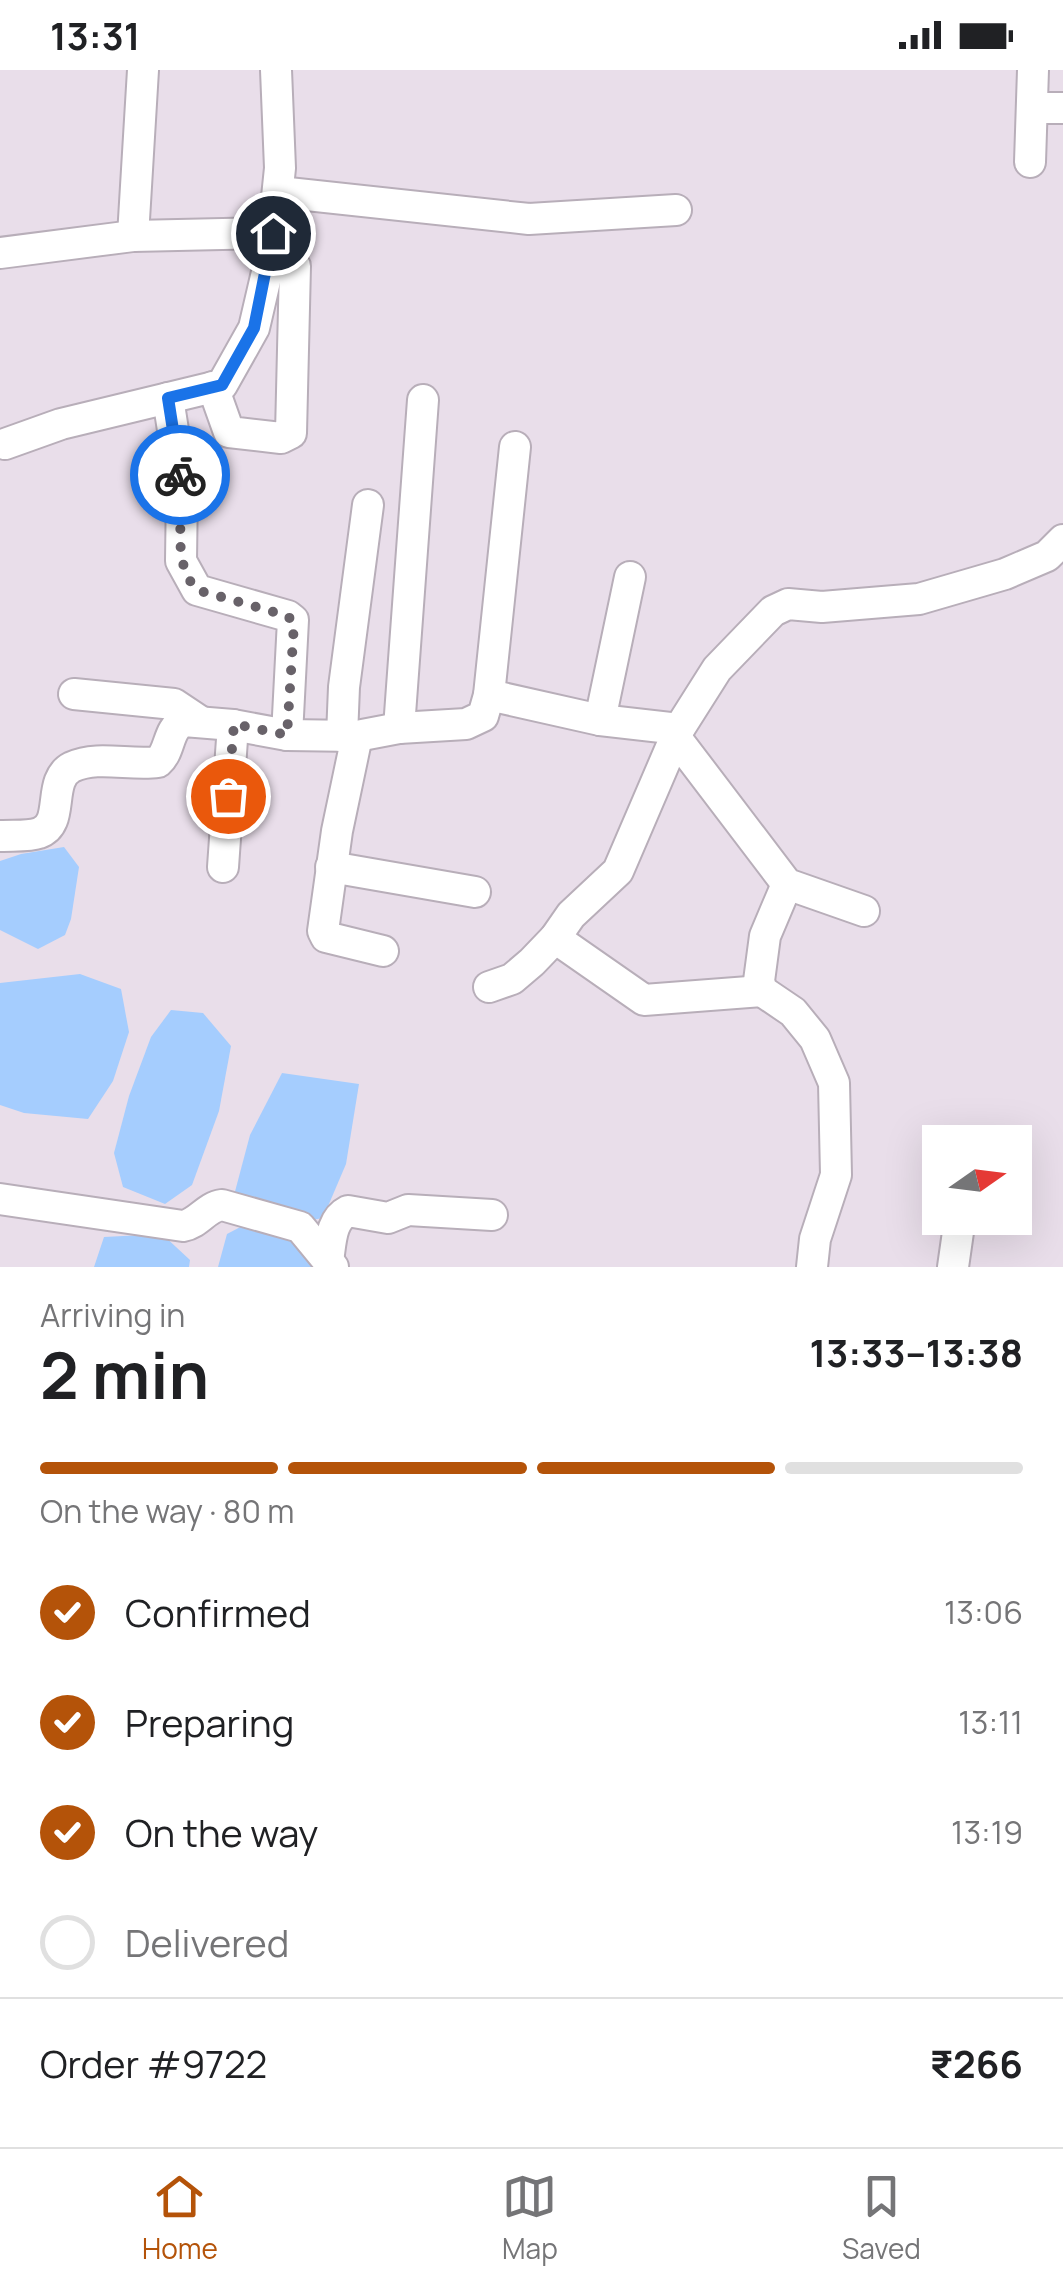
<!DOCTYPE html>
<html lang="en">
<head>
<meta charset="utf-8">
<style>
  :root { --surface:#fff; --page:#f2f2f2; --text:#202124; --muted:#757577; --line:#e0e0e0; --accent:#b45309 }
  body { margin:0; font-family:Manrope,sans-serif; background:var(--page); color:var(--text); height:100vh; display:flex; flex-direction:column; font-size:38px; white-space:nowrap }
  * { box-sizing:border-box; margin:0 }
  p { font-size:32px; color:var(--muted) }
  .icon { flex:none; width:55px; height:55px; fill:none; stroke:currentColor; stroke-width:2; stroke-linecap:round; stroke-linejoin:round }
  .map { position:relative; height:1197px; overflow:hidden }
  .sheet { display:flex; flex-direction:column; background:var(--surface); flex:1 }
  .sheet>* { flex:none }
  .needle { width:65px; rotate:76deg }
  .controls { position:absolute; left:922px; top:1055px; display:grid; gap:20px }
  .controls a { display:grid; place-items:center; width:110px; height:110px; border-radius:0px; background:var(--surface); box-shadow:0 10px 40px #0002; font-size:50px }
  .pin { position:absolute; display:grid; place-items:center; width:85px; height:85px; color:#fff; margin:-42px; border:5px solid #fff; border-radius:50%; box-shadow:0 2px 10px #0007 }
  .courier { position:absolute; display:grid; place-items:center; width:100px; height:100px; margin:-50px; border:8px solid #1a73e8; border-radius:50%; background:#fff; color:#222; box-shadow:0 2px 12px #0007 }
  .headline em { font-style:normal; font-weight:700 }
  .headline div { display:flex; flex-direction:column-reverse }
  .headline { display:flex; align-items:center; justify-content:space-between; height:170px; padding:0 40px }
  h1 { font-size:65px; font-weight:700; line-height:75px }
  .bar { display:grid; grid-template-columns:repeat(4,1fr); gap:15px 10px; align-content:center; height:120px; padding:0 40px }
  .bar i { height:12px; border-radius:8px; background:var(--line) }
  .bar .active { background:var(--accent) }
  .bar p { grid-column:span 4 }
  .line { display:flex; align-items:center; gap:25px; padding:0 40px; border-top:2px solid var(--line) }
  .line div { flex:1 }
  ol { padding:0 40px; list-style:none }
  li { display:flex; align-items:center; gap:30px; height:110px }
  li p { margin-inline-start:auto }
  li .icon { padding:10px; border-radius:50%; background:var(--accent); color:#fff; stroke-width:4 }
  li:last-child { color:var(--muted) }
  li i { width:55px; height:55px; border:5px solid var(--line); border-radius:50% }
  .status { display:flex; justify-content:space-between; align-items:center; height:70px; padding:0 50px; background:var(--surface); direction:ltr }
  .status svg { height:28px; fill:currentColor }
  .tabs { display:flex; justify-content:space-around; align-items:center; height:140px; border-top:2px solid var(--line); background:var(--surface); font-size:28px; color:var(--muted) }
  .tabs a { display:grid; justify-items:center; gap:5px }
  .tabs .active { color:var(--accent) }
  .map>svg:first-child { display:block }
  .water { fill:#a5cdfe }
  .lines { fill:none; stroke-linecap:round; stroke-linejoin:round }
  .minor-casing { stroke:#b8aeb9; stroke-width:34 }
  .minor { stroke:#fff; stroke-width:30 }
  .done { stroke:#686269; stroke-width:10; stroke-dasharray:0 18 }
  .route { stroke:#1a73e8; stroke-width:12 }
</style>
</head>
<body>
<div class="status"><b>13:31</b><svg viewBox="0 0 49 12"><path d="M0 12V9h3v3zM5 12V6h3v6zM10 12V3h3v9zM15 12V0h3v12zM26 1h20v11H26zM47 4h2v5h-2z"/></svg></div>
<div class="map">
<svg width="1063" height="1197" viewBox="0 0 1063 1197">
  <rect width="100%" height="100%" fill="#e9deea"/>
  <g class="water">
    <polygon points="64,777 79,797 71,849 65,865 38,879 0,860 0,791 21,784"/>
    <polygon points="80,904 121,919 129,962 113,1011 88,1049 24,1043 0,1035 0,913"/>
    <polygon points="171,940 203,943 231,976 219,1041 192,1115 165,1134 123,1117 114,1083 129,1026 151,967"/>
    <polygon points="282,1003 359,1014 346,1094 323,1148 285,1155 233,1129 250,1065"/>
    <polygon points="248,1153 304,1167 312,1197 218,1197 227,1164"/>
    <polygon points="162,1164 190,1190 189,1197 94,1197 104,1167"/>
  </g>
  <g class="lines">
    <defs>
      <g id="minor">
        <polyline points="1032,38 1063,38"/>
        <polyline points="1030,92 1033,0"/>
        <polyline points="279,122 529,149 676,140"/>
        <polyline points="133,166 143,0"/>
        <polyline points="0,183 133,166 273,163"/>
        <polyline points="213,317 229,362 281,368 291,363 295,196 290,189 271,185"/>
        <polyline points="168,328 182,418 181,491 197,520 288,546 293,550 287,665"/>
        <polyline points="5,374 61,354 222,315 254,258 271,185 280,98 276,0"/>
        <polyline points="74,624 174,634 201,652"/>
        <polyline points="489,625 600,650 679,659"/>
        <polyline points="600,650 630,507"/>
        <polyline points="399,658 423,330"/>
        <polyline points="342,666 344,617 368,435"/>
        <polyline points="357,666 337,761 323,861 326,867 383,881"/>
        <polyline points="676,668 787,814 864,841"/>
        <path d="M 0,766 C 12,765 28,767 39,763 C 66,754 46,710 72,697 C 98,685 130,696 158,692 C 171,681 167,659 184,651 L 233,655 L 287,665 L 357,666 L 399,658 L 466,654 L 483,646 L 489,625 L 515,377"/>
        <polyline points="223,797 233,655"/>
        <polyline points="331,797 475,822"/>
        <polyline points="787,814 765,866 759,911 762,921 793,942 815,969 834,1013 836,1105 815,1169 812,1197"/>
        <polyline points="555,868 644,930 762,921"/>
        <polyline points="489,917 512,909 532,892 555,868 571,845 618,801 679,659 717,599 773,541 788,534 822,537 919,529 1005,504 1047,486 1063,470"/>
        <path d="M 0,1129 L 183,1156 C 199,1153 206,1137 222,1135 L 300,1157 L 333,1197"/>
        <path d="M 328,1191 C 331,1174 330,1150 348,1141 L 388,1148 L 408,1140 L 492,1145"/>
        <polyline points="953,1197 960,1148"/>
      </g>
    </defs>
    <use href="#minor" class="minor-casing"/>
    <use href="#minor" class="minor"/>
  </g>
  <g class="lines">
    <path class="done" d="M 180,405 C 186,442 169,490 197,520 L 288,546 L 294,554 L 287,665 L 234,654 L 228,726"/>
    <polyline class="route" points="180,405 168,328 222,315 254,258 273,163"/>
  </g>
</svg>
<div class="controls">
<a><svg class="needle" viewBox="-14 -14 28 28"><path d="M0-13l5 13h-10z" fill="#e53935"/><path d="M0 13l5-13h-10z" fill="#757577"/></svg></a>
</div>
<div class="pin" style="left:228px;top:726px;background:#ea580c"><svg class="icon" aria-label="bag" viewBox="0 0 24 24"><path d="M5 8h14l-1 12H6zM9 8a3 3 0 0 1 6 0"/></svg></div>
<div class="pin" style="left:273px;top:163px;background:#1f2937"><svg class="icon" aria-label="home" viewBox="0 0 24 24"><path d="M3 11l9-7 9 7M6 9v11h12V9"/></svg></div>
<div class="courier" style="left:180px;top:405px"><svg class="icon" aria-label="bike" viewBox="0 0 24 24"><circle cx="6" cy="16" r="4"/><circle cx="18" cy="16" r="4"/><path d="M6 16l4-8h5l3 8M10 8l3 8H6M13 5h3"/></svg></div>
</div>
<section class="sheet">
<div class="headline"><div><h1>2 min</h1><p>Arriving in</p></div><em>13:33–13:38</em></div>
<div class="bar"><i class="active"></i><i class="active"></i><i class="active"></i><i></i><p>On the way · 80 m</p></div>
<ol>
<li><svg class="icon" aria-label="check" viewBox="0 0 24 24"><path d="M5 12l5 5 9-10"/></svg>Confirmed<p>13:06</p></li>
<li><svg class="icon" aria-label="check" viewBox="0 0 24 24"><path d="M5 12l5 5 9-10"/></svg>Preparing<p>13:11</p></li>
<li><svg class="icon" aria-label="check" viewBox="0 0 24 24"><path d="M5 12l5 5 9-10"/></svg>On the way<p>13:19</p></li>
<li><i></i>Delivered</li>
</ol>
<div class="line" style="height:130px"><div>Order #9722</div><b>₹266</b></div>
</section>
<nav class="tabs">
<a class="active"><svg class="icon" aria-label="home" viewBox="0 0 24 24"><path d="M3 11l9-7 9 7M6 9v11h12V9"/></svg>Home</a>
<a><svg class="icon" aria-label="map" viewBox="0 0 24 24"><path d="M3 6l6-2 6 2 6-2v14l-6 2-6-2-6 2zM9 4v14M15 6v14"/></svg>Map</a>
<a><svg class="icon" aria-label="saved" viewBox="0 0 24 24"><path d="M7 4h10v16l-5-4-5 4z"/></svg>Saved</a>
</nav>
</body>
</html>
